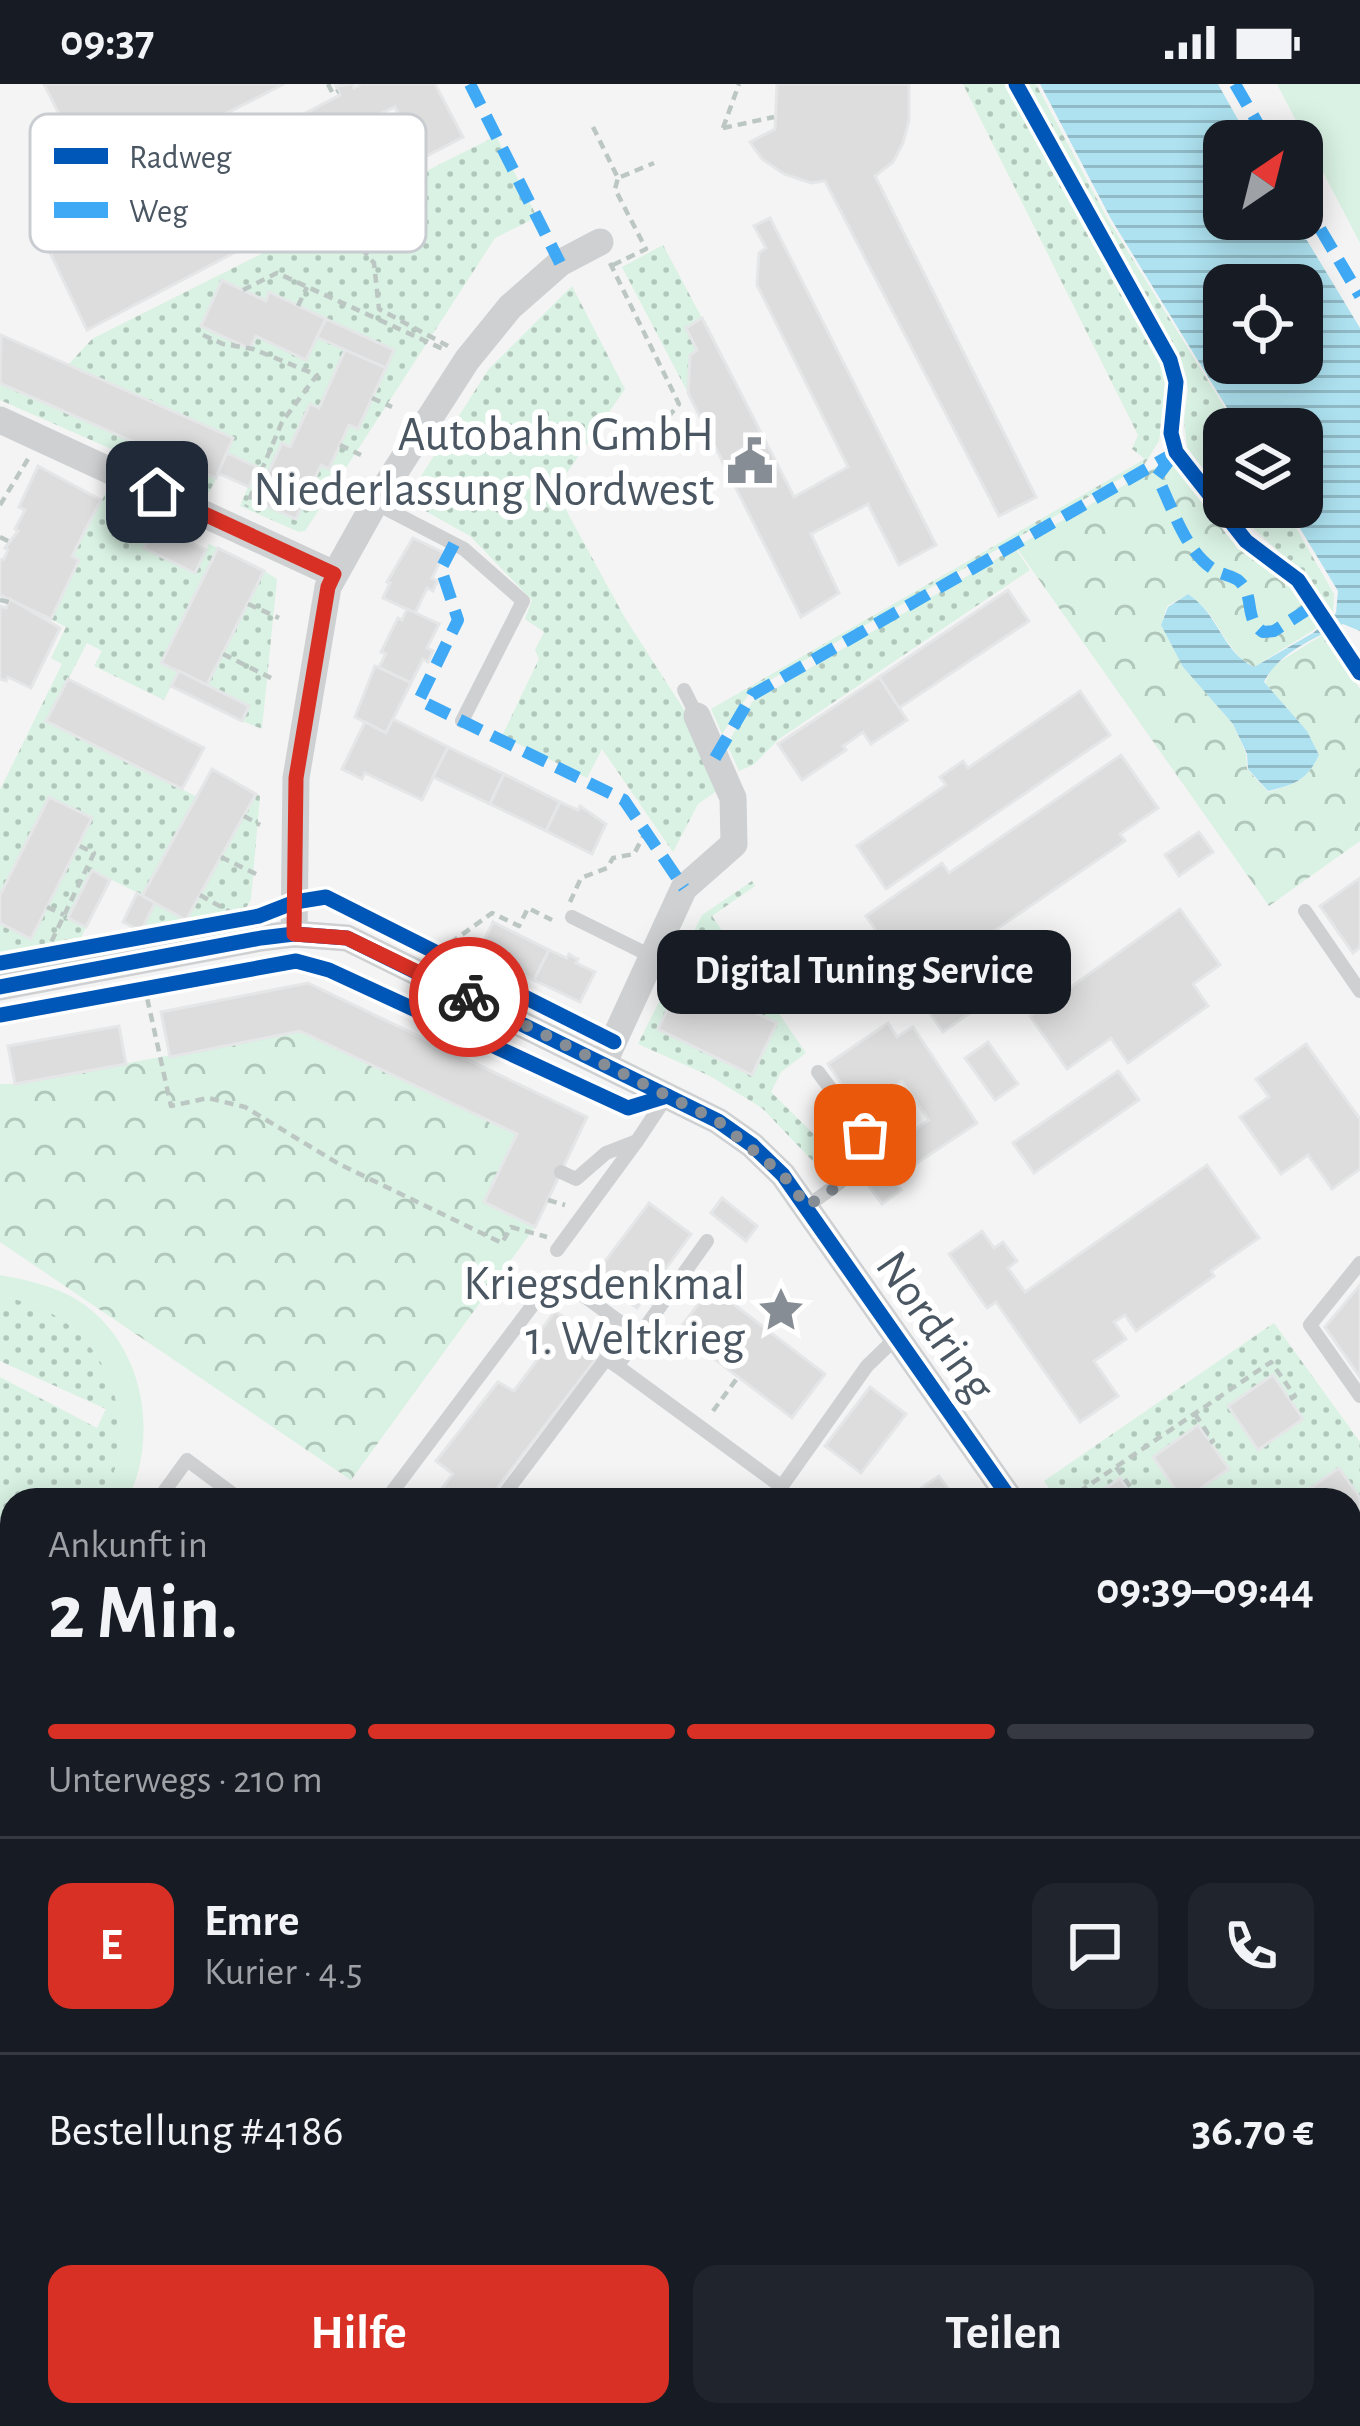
<!DOCTYPE html>
<html lang="de">
<head>
<meta charset="utf-8">
<style>
  :root { --surface:#171b24; --page:#20242c; --text:#f1f3f6; --muted:#9ea1a6; --line:#363941; --accent:#d93025 }
  body { margin:0; font-family:"Alegreya Sans",sans-serif; background:var(--page); color:var(--text); height:100vh; display:flex; flex-direction:column; font-size:45px; white-space:nowrap }
  * { box-sizing:border-box; margin:0 }
  p { font-size:39px; color:var(--muted) }
  .icon { flex:none; width:66px; height:66px; fill:none; stroke:currentColor; stroke-width:2; stroke-linecap:round; stroke-linejoin:round }
  .map { position:relative; flex:1; overflow:hidden }
  .drawer { position:absolute; left:0px; top:1404px; width:1362px; height:939px; display:flex; flex-direction:column; background:var(--surface); border-radius:36px 36px 0 0; box-shadow:0 6px 30px #0003 }
  .drawer>* { flex:none }
  .needle { width:78px; rotate:35deg }
  .buttons { position:absolute; left:1203px; top:36px; display:grid; gap:24px }
  .buttons a { display:grid; place-items:center; width:120px; height:120px; border-radius:24px; background:var(--surface); box-shadow:0 6px 30px #0003; font-size:60px }
  .pin { position:absolute; display:grid; place-items:center; width:102px; height:102px; color:#fff; margin:-51px; border-radius:24px; box-shadow:0 6px 18px #0006 }
  .courier { position:absolute; display:grid; place-items:center; width:120px; height:120px; margin:-60px; border:9px solid #d93025; border-radius:50%; background:#fff; color:#222; box-shadow:0 3px 15px #0007 }
  .bubble { position:absolute; height:84px; border-radius:24px; background:var(--surface); box-shadow:0 6px 30px #0003; font-size:39px; font-weight:700; line-height:84px; text-align:center }
  .headline em { font-style:normal; font-weight:700 }
  .headline div { display:flex; flex-direction:column-reverse }
  .headline { display:flex; align-items:center; justify-content:space-between; height:204px; padding:0 48px }
  h1 { font-size:78px; font-weight:700; line-height:90px }
  .bar { display:grid; grid-template-columns:repeat(4,1fr); gap:18px 12px; align-content:center; height:144px; padding:0 48px }
  .bar i { height:15px; border-radius:9px; background:var(--line) }
  .bar .on { background:var(--accent) }
  .bar p { grid-column:span 4 }
  .line { display:flex; align-items:center; gap:30px; padding:0 48px; border-top:3px solid var(--line) }
  .line div { flex:1 }
  .round { display:grid; place-items:center; flex:none; width:126px; height:126px; border-radius:24px; background:var(--page) }
  .cta { display:flex; gap:24px; margin-top:auto; padding:24px 48px }
  .cta a { flex:1; height:138px; border-radius:24px; background:var(--accent); color:#fff; font-size:48px; font-weight:700; line-height:138px; text-align:center }
  .cta a+a { background:var(--page); color:var(--text) }
  .status { display:flex; justify-content:space-between; align-items:center; height:84px; padding:0 60px; background:var(--surface); direction:ltr }
  .status svg { height:33px; fill:currentColor }
  .map>svg:first-child { display:block }
  .green { fill:url(#green-dots) }
  .forest { fill:url(#forest-crowns) }
  .pitch { fill:#d9f2e3 }
  .water { fill:url(#water-rules); fill-rule:evenodd }
  .building { fill:#ddddde; stroke:#e5e6e7; stroke-width:3; fill-rule:evenodd }
  .lines { fill:none; stroke-linecap:round; stroke-linejoin:round }
  .path { stroke:#bcc7c4; stroke-width:4.5; stroke-dasharray:9 6; stroke-linecap:butt }
  .service { stroke:#ced0d2; stroke-width:14 }
  .minor { stroke:#ced0d2; stroke-width:27 }
  .quiet { stroke:#3fa9f5; stroke-width:12; stroke-dasharray:24 12; stroke-linecap:butt }
  .cycleway-casing { stroke:#fff; stroke-width:22 }
  .cycleway { stroke:#0057b8; stroke-width:15 }
  .done { stroke:#868d94; stroke-width:12; stroke-dasharray:0 21.6 }
  .route { stroke:#d93025; stroke-width:15 }
  .labels { text-anchor:middle; stroke-width:12; stroke-linejoin:round; paint-order:stroke }
  .poi-label { font-size:48px; fill:#4a5661; stroke:#fff; text-anchor:end }
  .street-label { font-size:48px; fill:#4a5661; stroke:#fff }
  .key { fill:#fff; stroke:#c9ccd0; stroke-width:3 }
  .key-label { font-size:33px; fill:#4a5661 }
</style>
</head>
<body>
<div class="status"><b>09:37</b><svg viewBox="0 0 49 12"><path d="M0 12V9h3v3zM5 12V6h3v6zM10 12V3h3v9zM15 12V0h3v12zM26 1h20v11H26zM47 4h2v5h-2z"/></svg></div>
<div class="map">
<svg width="1360" height="2342" viewBox="0 0 1360 2342">
  <defs>
    <pattern id="green-dots" width="8" height="8" patternUnits="userSpaceOnUse" patternTransform="scale(3)"><rect width="8" height="8" fill="#d9f2e3"/><path d="M2 2h.1M6 6h.1" fill="none" stroke="#b2c7bb" stroke-width="1.8" stroke-linecap="round"/></pattern>
    <pattern id="forest-crowns" width="20" height="18" patternUnits="userSpaceOnUse" patternTransform="scale(3)"><rect width="20" height="18" fill="#d9f2e3"/><path d="M2 6a3 3 0 1 1 6 0M12 15a3 3 0 1 1 6 0" fill="none" stroke="#b2c7bb"/></pattern>
    <pattern id="water-rules" width="6" height="5" patternUnits="userSpaceOnUse" patternTransform="scale(3)"><rect width="6" height="5" fill="#aee2f0"/><path d="M0 2.5h6" fill="none" stroke="#90bac6"/></pattern>
  </defs>
  <rect width="100%" height="100%" fill="#f4f4f4"/>
  <g class="green">
    <polygon points="963,0 1011,0 1141,238 1167,295 1159,357 1144,381 751,607 722,650 711,625 1145,375 1132,365 1138,351"/>
    <polygon points="1024,0 1036,0 1107,134 1238,345 1224,345 1224,415 1187,363 1184,336 1188,305 1180,274"/>
    <polygon points="496,52 537,133 495,154 305,447 299,448 240,422 248,403 219,390 209,408 0,316 1,251 68,281 92,255"/>
    <polygon points="663,161 702,234 686,244 697,266 690,272 688,309 622,183"/>
    <polygon points="572,202 625,305 555,406 625,534 688,632 721,704 698,720 673,768 602,665 587,694 502,652 539,575 535,566 544,548 525,535 532,516 470,452 406,416 488,286"/>
    <polygon points="108,405 164,432 159,444 154,442 145,464 195,488 209,460 218,464 179,587 164,616 94,582 102,567 87,559 47,636 197,713 142,811 92,786 68,833 86,843 78,860 0,874 0,706 62,580 51,574 66,543 51,535 79,476 72,472"/>
    <polygon points="1231,423 1284,423 1334,510 1333,528 1313,500"/>
    <polygon points="1015,464 1030,486 779,655 753,681 739,687 727,660 752,618"/>
    <polygon points="264,487 277,495 262,645 242,637 249,622 207,601"/>
    <polygon points="256,710 260,712 251,815 246,824 141,847 155,819 186,835"/>
    <polygon points="752,797 755,802 712,832 806,969 781,988 771,1008 837,1073 852,1062 840,1086 828,1093 762,1024 710,992 638,960 702,831"/>
    <path d="M 0,1213 C 79,1221 131,1295 118,1373 C 116,1388 107,1403 101,1416 L 12,1416 L 12,1598 L 0,1623 L 0,1293 L 97,1344 L 106,1325 L 0,1277 Z"/>
    <polygon points="1274,1239 1360,1358 1360,1508 1350,1494 1350,1416 1057,1416 1044,1397"/>
  </g>
  <g class="forest">
    <path d="M 1175,377 L 1239,459 L 1295,502 L 1320,542 L 1254,583 C 1222,566 1220,530 1188,510 L 1167,522 L 1161,541 L 1183,583 L 1233,640 L 1246,670 L 1247,685 L 1268,708 C 1295,701 1307,696 1319,671 L 1307,647 L 1265,599 L 1273,582 L 1324,550 L 1360,605 L 1360,757 L 1269,822 L 1016,463 L 1156,383 L 1170,385 Z"/>
    <polygon points="300,947 517,1050 485,1118 535,1143 351,1396 0,1158 0,1000 15,1000"/>
  </g>
  <g class="pitch">
    <polygon points="1277,0 1360,0 1360,159"/>
    <path d="M 0,1191 C 27,1196 55,1202 79,1217 C 143,1259 160,1349 128,1416 L 101,1416 C 107,1403 116,1388 118,1373 C 131,1295 79,1221 0,1213 Z"/>
  </g>
  <path class="water" d="M 1040,0 L 1218,0 L 1250,57 L 1224,57 L 1224,135 L 1294,135 L 1360,244 L 1360,547 L 1343,540 C 1315,554 1278,569 1264,598 L 1307,647 L 1319,671 C 1307,696 1295,701 1268,707 L 1248,685 L 1247,670 L 1233,640 L 1183,583 L 1161,541 L 1168,523 L 1188,510 C 1219,530 1221,567 1254,583 L 1313,549 L 1336,529 L 1338,507 L 1287,423 L 1302,423 L 1302,345 L 1240,345 L 1111,135 ZM 1224,201 L 1302,201 L 1302,279 L 1224,279 Z"/>
  <g class="building">
    <polygon points="44,0 284,0 93,97"/>
    <path d="M 353,0 L 354,4 L 362,0 L 435,0 L 463,53 L 325,125 L 281,42 L 340,11 L 336,2 ZM 395,23 L 404,41 L 386,50 L 377,31 Z"/>
    <polygon points="777,0 909,0 909,36 903,59 893,78 875,92 1036,413 999,432 825,97 811,99 784,90 762,75 750,58 775,45"/>
    <polygon points="242,61 285,142 87,246 45,158 203,80 200,71 216,65 219,72"/>
    <polygon points="770,134 936,461 899,481 868,420 811,450 839,509 801,533 688,309 690,271 697,266 686,244 702,234 794,413 848,383 757,201 759,169 766,164 754,142"/>
    <polygon points="222,196 266,217 269,208 326,235 306,276 256,252 250,265 201,242"/>
    <polygon points="326,235 394,266 386,284 317,253"/>
    <polygon points="1,251 233,354 216,394 0,299"/>
    <polygon points="345,266 386,284 358,345 349,341 329,385 321,381 296,435 255,417 282,359 290,363 310,320 319,324"/>
    <polygon points="227,369 257,383 249,403 218,389"/>
    <polygon points="38,382 101,416 72,472 79,476 51,535 0,511 0,476 4,475 8,466 5,464 18,447 15,445 25,426 19,423"/>
    <polygon points="155,441 206,466 195,489 144,464"/>
    <polygon points="413,454 444,469 432,494 438,497 435,502 433,507 427,504 415,529 383,514 390,499 387,498"/>
    <polygon points="218,464 264,487 207,601 161,579"/>
    <polygon points="1008,506 1029,537 899,624 879,593"/>
    <polygon points="10,515 60,544 31,604 8,593 6,597 0,595 0,522 6,524"/>
    <polygon points="407,525 439,540 427,564 433,567 428,578 423,575 411,599 379,583 386,570 381,568 398,534 402,536"/>
    <polygon points="375,582 411,599 386,649 355,633"/>
    <polygon points="179,587 249,622 242,637 171,602"/>
    <polygon points="879,593 907,636 871,660 863,648 843,662 846,666 802,696 778,660"/>
    <polygon points="68,595 204,664 182,705 46,637"/>
    <polygon points="1080,607 1110,651 886,805 857,762 946,701 940,693 963,677 968,684"/>
    <polygon points="393,635 448,663 422,716 365,689 362,695 342,685 365,638 386,649"/>
    <polygon points="448,663 504,690 490,720 433,693"/>
    <polygon points="1121,671 1158,724 1120,750 1125,757 914,902 866,832 942,779 949,789"/>
    <polygon points="212,685 256,710 186,836 142,812"/>
    <polygon points="504,690 560,718 546,747 490,720"/>
    <polygon points="49,713 92,734 31,855 0,839 0,811"/>
    <polygon points="560,718 578,726 580,722 606,740 592,770 546,747"/>
    <polygon points="1199,748 1213,768 1179,792 1165,771"/>
    <polygon points="92,786 110,796 86,843 68,834"/>
    <polygon points="1360,794 1360,863 1353,869 1320,822"/>
    <polygon points="137,809 155,819 141,847 123,838"/>
    <polygon points="1180,825 1220,881 1193,900 1208,922 1128,979 1111,954 1067,985 1030,932"/>
    <polygon points="493,838 549,866 534,896 478,869"/>
    <polygon points="549,866 567,874 569,870 573,873 578,875 576,879 595,888 580,918 534,896"/>
    <polygon points="696,867 747,893 735,919 777,939 752,991 658,945"/>
    <polygon points="308,899 587,1033 535,1143 484,1118 517,1050 300,947 170,973 161,928"/>
    <polygon points="968,901 981,921 943,948 929,928"/>
    <polygon points="888,939 897,953 913,943 977,1039 899,1091 883,1067 929,1036 902,997 859,1026 828,980"/>
    <polygon points="119,942 126,980 15,1000 8,962"/>
    <polygon points="988,958 1018,1000 995,1016 965,974"/>
    <polygon points="1306,960 1360,1035 1360,1085 1332,1105 1308,1071 1281,1090 1240,1033 1269,1013 1256,995"/>
    <polygon points="1118,987 1139,1016 1034,1089 1013,1059"/>
    <polygon points="1207,1081 1259,1154 1211,1187 1214,1192 1136,1247 1125,1231 1114,1238 1126,1255 1094,1277 1118,1312 1080,1338 996,1218 987,1224 949,1170 982,1147 994,1164 1003,1158 1017,1177 1008,1184 1025,1208"/>
    <polygon points="889,1088 901,1106 882,1120 869,1102"/>
    <polygon points="722,1114 757,1142 746,1157 711,1129"/>
    <polygon points="649,1119 691,1150 637,1224 594,1192"/>
    <polygon points="1360,1201 1360,1293 1325,1243"/>
    <polygon points="711,1203 825,1290 792,1334 678,1247"/>
    <polygon points="555,1227 605,1263 488,1416 433,1416 453,1390 436,1377 498,1298 514,1307 541,1271 530,1261"/>
    <polygon points="1273,1291 1303,1335 1258,1366 1228,1322"/>
    <polygon points="870,1303 906,1330 861,1389 825,1362"/>
    <polygon points="1198,1341 1229,1385 1183,1416 1153,1373"/>
    <polygon points="1339,1384 1360,1414 1360,1436 1350,1443 1350,1416 1294,1416"/>
    <polygon points="939,1392 956,1416 906,1416 905,1415"/>
    <polygon points="1120,1394 1135,1416 1089,1416"/>
    <polygon points="0,1736 12,1745 12,1810 0,1826"/>
    <polygon points="0,1917 12,1926 12,1956 0,1972"/>
    <polygon points="1360,1998 1360,2051 1350,2058 1350,2005"/>
    <polygon points="319,2331 359,2331 372,2341 310,2342"/>
    <polygon points="1038,2331 1257,2331 1252,2342 1029,2342"/>
  </g>
  <g class="lines">
    <g class="path">
      <polyline points="328,0 333,10 338,7"/>
      <polyline points="593,43 618,94 654,79"/>
      <polyline points="723,44 774,33"/>
      <polyline points="723,44 739,0"/>
      <polyline points="189,65 197,78 202,76"/>
      <polyline points="69,121 81,141"/>
      <polyline points="352,153 374,179 379,225 448,262"/>
      <polyline points="610,179 679,320 665,337"/>
      <polyline points="613,181 646,165 615,105 618,94"/>
      <polyline points="243,206 277,189 445,266"/>
      <polyline points="298,222 307,203"/>
      <polyline points="203,251 223,260 253,265 317,291 282,338 246,423"/>
      <polyline points="372,314 392,323"/>
      <polyline points="340,361 361,371"/>
      <polyline points="308,408 332,416"/>
      <polyline points="0,421 28,375"/>
      <polyline points="0,453 10,458"/>
      <polyline points="0,516 9,518"/>
      <polyline points="248,520 279,534"/>
      <polyline points="223,570 271,594"/>
      <polyline points="244,732 260,741"/>
      <polyline points="221,773 256,790"/>
      <polyline points="200,811 237,832"/>
      <polyline points="570,818 581,794 607,784 613,774 634,770 646,747"/>
      <polyline points="47,823 64,831"/>
      <polyline points="438,868 492,829 519,842 528,824 552,836"/>
      <polyline points="45,871 94,769 78,761"/>
      <polyline points="144,900 171,1022 208,1014 245,1023 339,1080 502,1159 511,1143 547,1153"/>
      <polyline points="548,1116 565,1121"/>
      <polyline points="713,1327 738,1293"/>
      <polyline points="1195,1330 1213,1357 1210,1359"/>
      <polyline points="1116,1383 1140,1416"/>
      <polyline points="1067,1416 1271,1278 1295,1312 1290,1315"/>
      <polyline points="1350,1673 1360,1647"/>
      <polyline points="1350,1693 1360,1696"/>
      <polyline points="1350,1802 1360,1807"/>
      <polyline points="0,1849 12,1837"/>
      <polyline points="1350,1951 1360,1965"/>
      <polyline points="0,1991 12,1974"/>
      <polyline points="301,2331 312,2340"/>
      <polyline points="106,2342 114,2331"/>
    </g>
    <g class="service">
      <polyline points="375,419 464,465 523,517 462,637"/>
      <polyline points="684,606 697,632"/>
      <polyline points="1305,827 1360,907"/>
      <polyline points="572,833 653,873"/>
      <polyline points="561,1088 576,1095 606,1069 637,1057 667,1012"/>
      <path d="M 807,1122 C 893,1063 874,1064 818,988"/>
      <polyline points="557,1166 637,1057"/>
      <polyline points="1360,1179 1310,1241 1360,1312"/>
      <polyline points="639,1252 707,1157"/>
      <polyline points="158,1416 187,1376 241,1416"/>
      <polyline points="386,1416 541,1210 576,1206 639,1252 617,1282 782,1403"/>
      <polyline points="500,1416 606,1275 617,1282"/>
      <polyline points="772,1416 867,1282 898,1252"/>
      <polyline points="1350,1521 1360,1535"/>
      <polyline points="0,1884 12,1893"/>
      <polyline points="0,2313 12,2322"/>
      <polyline points="24,2331 38,2342"/>
      <polyline points="840,2331 854,2342"/>
      <polyline points="75,2342 83,2331"/>
      <polyline points="746,2342 754,2331"/>
      <polyline points="941,2342 956,2331"/>
    </g>
    <g class="minor">
      <polyline points="0,336 334,490"/>
      <polyline points="294,850 296,694 328,503 375,419 467,276 510,223 560,179 600,158"/>
      <polyline points="0,903 261,854 294,850 347,854 718,1037 752,1061 783,1091 1011,1416"/>
      <polyline points="603,980 684,804 734,760 733,714 697,632"/>
      <polyline points="1350,1614 1360,1588"/>
      <polyline points="1350,1908 1360,1922"/>
      <polyline points="1350,2285 1360,2260"/>
      <polyline points="1327,2342 1332,2331"/>
    </g>
    <g class="quiet">
      <polyline points="470,0 560,179"/>
      <polyline points="1235,0 1268,57"/>
      <polyline points="1302,114 1360,212"/>
      <path d="M 1172,373 L 1157,393 C 1172,422 1185,467 1213,485 C 1220,491 1233,491 1239,497 C 1256,513 1243,534 1263,548 L 1274,547 L 1316,520"/>
      <polyline points="454,460 441,485 458,536 419,616 624,716 684,804"/>
      <polyline points="715,674 752,611 1176,368"/>
    </g>
    <defs>
      <g id="cycleway">
        <polyline points="1016,0 1170,276 1176,298 1171,349 1176,368 1246,457 1298,496 1360,589"/>
        <polyline points="0,879 259,832 295,818 326,813 614,958"/>
        <polyline points="0,903 261,854 294,850 347,854 718,1037 752,1061 783,1091 1011,1416"/>
        <polyline points="0,931 296,877 329,886 628,1024 667,1012"/>
      </g>
    </defs>
    <use href="#cycleway" class="cycleway-casing"/>
    <use href="#cycleway" class="cycleway"/>
  </g>
  <g class="lines">
    <path class="done" d="M 469,913 L 718,1037 L 783,1091 L 807,1122 C 832,1105 873,1086 865,1051"/>
    <polyline class="route" points="157,408 334,490 328,503 296,694 294,850 347,854 469,913"/>
  </g>
  <defs>
    <symbol id="civic-bare" viewBox="-9 -9 18 18"><path d="M-.6-6.5H3V-4.5H.6V-3L4-1V1h2V6H-6V1h2V-1L-.6-3ZM-1.2 2.5V6h2.4V2.5Z" fill="#868d94" stroke="#fff" stroke-width="2.5" paint-order="stroke"/></symbol>
    <symbol id="sight-bare" viewBox="-9 -9 18 18"><path d="M0-6L1.8-2.2L6-1.7L2.9 1.2L3.7 5.4L0 3.3L-3.7 5.4L-2.9 1.2L-6-1.7L-1.8-2.2Z" fill="#868d94" stroke="#fff" stroke-width="2.5" paint-order="stroke"/></symbol>
  </defs>
  <g fill-rule="evenodd">
    <use href="#civic-bare" x="717" y="344" width="66" height="66"/>
    <use href="#sight-bare" x="748" y="1193" width="66" height="66"/>
  </g>
  <g class="labels">
    <g class="poi-label">
      <text x="714" y="366">Autobahn GmbH<tspan x="714" dy="55">Niederlassung Nordwest</tspan></text>
      <text x="745" y="1215">Kriegsdenkmal<tspan x="745" dy="55">1. Weltkrieg</tspan></text>
    </g>
    <g class="street-label">
      <text transform="translate(937 1241) rotate(55)" y="17">Nordring</text>
    </g>
  </g>
  <rect x="30" y="30" width="396" height="138" rx="18" class="key"/>
  <rect x="54" y="64" width="54" height="16" fill="#0057b8"/>
  <rect x="54" y="118" width="54" height="16" fill="#3fa9f5"/>
  <g class="key-label">
    <text x="129" y="84">Radweg</text>
    <text x="129" y="138">Weg</text>
  </g>
</svg>
<div class="buttons">
<a><svg class="needle" viewBox="-14 -14 28 28"><path d="M0-13l5 13h-10z" fill="#e53935"/><path d="M0 13l5-13h-10z" fill="#9ea1a6"/></svg></a>
<a><svg class="icon" aria-label="locate" viewBox="0 0 24 24"><circle cx="12" cy="12" r="6"/><path d="M12 2v4M12 18v4M2 12h4M18 12h4"/></svg></a>
<a><svg class="icon" aria-label="layers" viewBox="0 0 24 24"><path d="M12 4l9 5-9 5-9-5zM3 14l9 5 9-5"/></svg></a>
</div>
<div class="pin" style="left:865px;top:1051px;background:#ea580c"><svg class="icon" aria-label="bag" viewBox="0 0 24 24"><path d="M5 8h14l-1 12H6zM9 8a3 3 0 0 1 6 0"/></svg></div>
<div class="pin" style="left:157px;top:408px;background:#1f2937"><svg class="icon" aria-label="home" viewBox="0 0 24 24"><path d="M3 11l9-7 9 7M6 9v11h12V9"/></svg></div>
<div class="courier" style="left:469px;top:913px"><svg class="icon" aria-label="bike" viewBox="0 0 24 24"><circle cx="6" cy="16" r="4"/><circle cx="18" cy="16" r="4"/><path d="M6 16l4-8h5l3 8M10 8l3 8H6M13 5h3"/></svg></div>
<div class="bubble" style="left:657px;top:846px;width:414px">Digital Tuning Service</div>
<section class="drawer">
<div class="headline"><div><h1>2 Min.</h1><p>Ankunft in</p></div><em>09:39–09:44</em></div>
<div class="bar"><i class="on"></i><i class="on"></i><i class="on"></i><i></i><p>Unterwegs · 210 m</p></div>
<div class="line" style="height:216px"><b class="round" style="background:var(--accent);color:#fff">E</b><div><b>Emre</b><p>Kurier · 4.5</p></div><a class="round"><svg class="icon" aria-label="chat" viewBox="0 0 24 24"><path d="M4 5h16v11H9l-5 4z"/></svg></a><a class="round"><svg class="icon" aria-label="phone" viewBox="0 0 24 24"><path d="M5 4h4l2 5-3 2q2 4 5 5l2-3 5 2v4C11 20 4 13 5 4z"/></svg></a></div>
<div class="line" style="height:156px"><div>Bestellung #4186</div><b>36.70 €</b></div>
<div class="cta"><a>Hilfe</a><a>Teilen</a></div>
</section>
</div>
</body>
</html>
